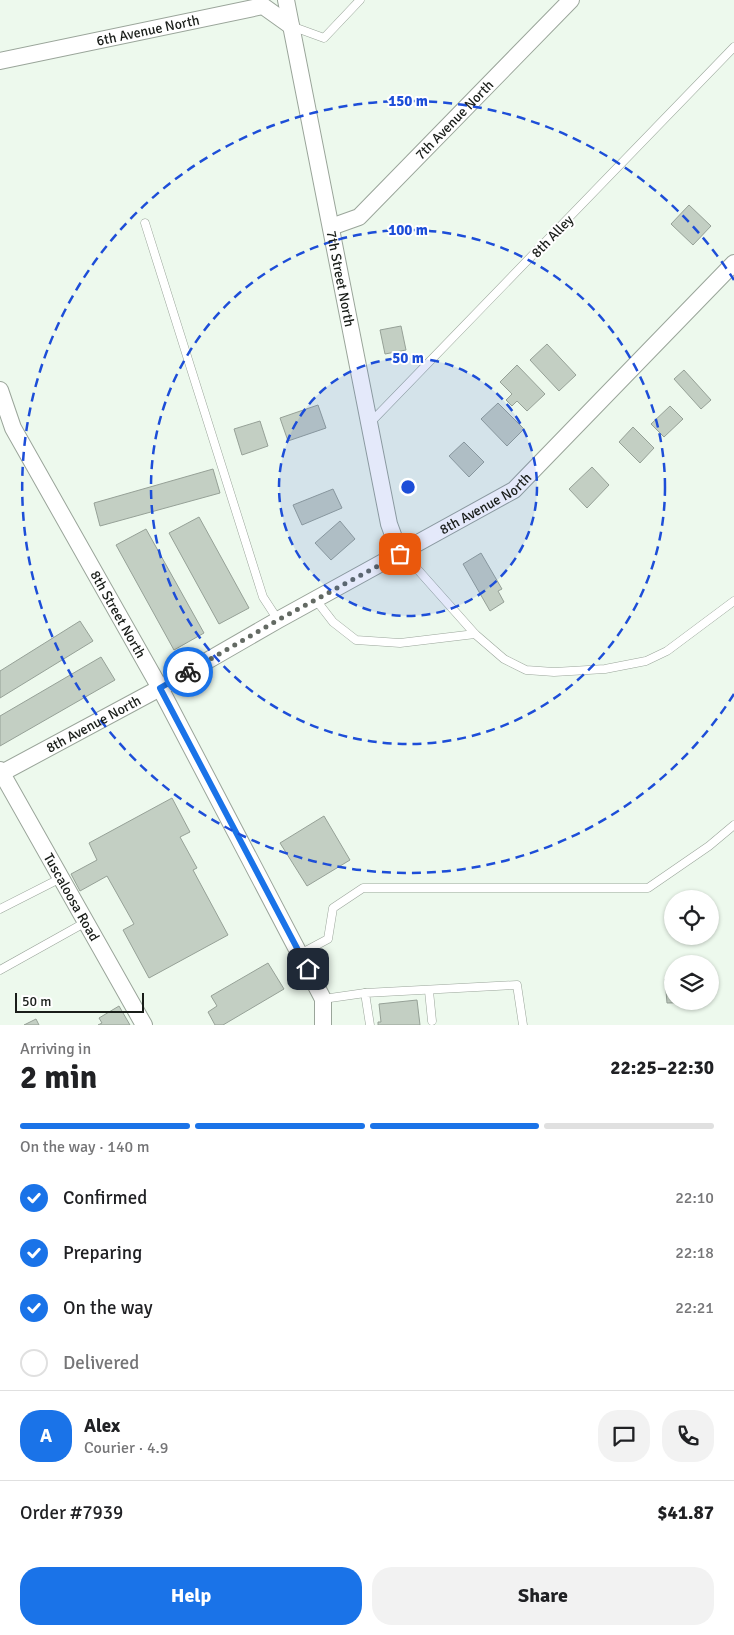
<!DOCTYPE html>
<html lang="en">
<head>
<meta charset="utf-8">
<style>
  :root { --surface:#fff; --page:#f2f2f2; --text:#202124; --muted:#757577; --line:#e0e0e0; --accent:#1a73e8 }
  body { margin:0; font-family:Signika,sans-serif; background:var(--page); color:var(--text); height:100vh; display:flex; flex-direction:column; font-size:19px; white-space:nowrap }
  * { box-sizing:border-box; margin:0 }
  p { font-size:16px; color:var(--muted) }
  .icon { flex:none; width:28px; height:28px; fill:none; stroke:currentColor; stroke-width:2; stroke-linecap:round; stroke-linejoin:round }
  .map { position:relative; height:1025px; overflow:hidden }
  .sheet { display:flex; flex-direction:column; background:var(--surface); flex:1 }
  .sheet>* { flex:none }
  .tools { position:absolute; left:664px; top:890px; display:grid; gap:10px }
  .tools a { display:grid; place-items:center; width:55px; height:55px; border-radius:50%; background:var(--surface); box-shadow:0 1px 4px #0004; font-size:25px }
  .scale { position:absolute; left:15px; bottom:12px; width:129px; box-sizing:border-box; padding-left:5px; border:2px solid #191d19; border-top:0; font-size:14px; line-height:18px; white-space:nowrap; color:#191d19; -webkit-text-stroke:4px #fff; paint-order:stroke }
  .pin { position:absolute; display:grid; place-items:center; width:42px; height:42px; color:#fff; margin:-21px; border-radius:10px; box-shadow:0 2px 8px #0006 }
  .courier { position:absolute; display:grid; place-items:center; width:50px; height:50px; margin:-25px; border:4px solid #1a73e8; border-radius:50%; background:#fff; color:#222; box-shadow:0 1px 6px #0007 }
  .summary em { font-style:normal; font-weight:800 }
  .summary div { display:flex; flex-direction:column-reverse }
  .summary { display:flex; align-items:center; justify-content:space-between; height:85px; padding:0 20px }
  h1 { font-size:32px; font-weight:800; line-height:38px }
  .bar { display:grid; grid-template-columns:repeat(4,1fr); gap:8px 5px; align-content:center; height:60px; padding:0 20px }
  .bar i { height:6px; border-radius:4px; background:var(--line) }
  .bar .on { background:var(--accent) }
  .bar p { grid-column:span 4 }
  .line { display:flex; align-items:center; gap:12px; padding:0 20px; border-top:1px solid var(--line) }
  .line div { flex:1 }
  .round { display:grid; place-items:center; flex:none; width:52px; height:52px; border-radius:20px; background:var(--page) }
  ol { padding:0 20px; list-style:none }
  li { display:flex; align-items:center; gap:15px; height:55px }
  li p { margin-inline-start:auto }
  li .icon { padding:5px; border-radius:50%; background:var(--accent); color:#fff; stroke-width:4 }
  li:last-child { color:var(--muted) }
  li i { width:28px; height:28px; border:2px solid var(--line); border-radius:50% }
  .button { display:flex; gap:10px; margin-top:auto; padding:10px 20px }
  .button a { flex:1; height:58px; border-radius:20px; background:var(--accent); color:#fff; font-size:20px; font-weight:800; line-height:58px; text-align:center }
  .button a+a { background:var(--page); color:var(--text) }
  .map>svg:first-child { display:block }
  .building { fill:#c3cfc3; stroke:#96a197 }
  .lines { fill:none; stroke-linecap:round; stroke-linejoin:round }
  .lane-casing { stroke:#9aa59a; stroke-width:9 }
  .street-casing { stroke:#9aa59a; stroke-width:18 }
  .lane { stroke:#fff; stroke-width:8 }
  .street { stroke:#fff; stroke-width:16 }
  .done { stroke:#636a63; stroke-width:5; stroke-dasharray:0 9 }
  .route { stroke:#1a73e8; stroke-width:6 }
  .ring { fill:none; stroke:#1d4ed8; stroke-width:2.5; stroke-dasharray:9 6 }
  .labels { text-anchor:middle; stroke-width:4; stroke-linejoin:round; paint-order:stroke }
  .street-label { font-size:14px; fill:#191d19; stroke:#fff }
  .centre { fill:#1d4ed8; stroke:#fff; stroke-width:2.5 }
  .ring-label { font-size:15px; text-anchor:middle; font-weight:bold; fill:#1d4ed8; stroke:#fff; stroke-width:4; stroke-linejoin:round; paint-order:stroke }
</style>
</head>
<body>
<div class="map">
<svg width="734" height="1025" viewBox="0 0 734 1025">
  <rect width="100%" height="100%" fill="#edf9ed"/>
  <g class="building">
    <polygon points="689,205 711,226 693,245 671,224"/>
    <polygon points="401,326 406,350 385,354 380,330"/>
    <polygon points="547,344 576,375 559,391 530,360"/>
    <polygon points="517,365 545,394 527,411 517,401 512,406 506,400 512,394 500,382"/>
    <polygon points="684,370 711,400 701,409 674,379"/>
    <polygon points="498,403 524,429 507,446 481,419"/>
    <polygon points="318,405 326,428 288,441 280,418"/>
    <polygon points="670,406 683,419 664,437 651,424"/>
    <polygon points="260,421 268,446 242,455 234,429"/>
    <polygon points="633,427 654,448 640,463 619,442"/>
    <polygon points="464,442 484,462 469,477 449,456"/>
    <polygon points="592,467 609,485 587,508 569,489"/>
    <polygon points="213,469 220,493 100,526 94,503"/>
    <polygon points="333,489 342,508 302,525 293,505"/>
    <polygon points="199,517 249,608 219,624 169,533"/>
    <polygon points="340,521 355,539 331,560 315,543"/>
    <polygon points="146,529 204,633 174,650 116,545"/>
    <polygon points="481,553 502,589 498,591 504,602 490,611 463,564"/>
    <polygon points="80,621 93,641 0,698 0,671"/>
    <polygon points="101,657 115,680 0,746 0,716"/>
    <polygon points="172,798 190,832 180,837 197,868 193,870 228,935 149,978 123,930 134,924 107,876 80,891 71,874 97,860 89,843"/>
    <polygon points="324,816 350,860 307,886 280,843"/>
    <polygon points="268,963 284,989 223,1025 215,1025 208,1012 217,1006 211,996"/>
    <polygon points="665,979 672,979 672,1001 705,1002 667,1003"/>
    <polygon points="417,1000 420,1025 378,1025 378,1022 381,1022 379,1004"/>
    <polygon points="119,1006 130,1025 98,1025 102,1023 99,1018"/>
    <polygon points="36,1019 39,1025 24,1025"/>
  </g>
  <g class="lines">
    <defs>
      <g id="lane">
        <polyline points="291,26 324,38 360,0"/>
        <polyline points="145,223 263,597 278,620"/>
        <polyline points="370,423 734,47"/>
        <polyline points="403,553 475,634 504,659 526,670 554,672 605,669 646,661 667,651 734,601"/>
        <polyline points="316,600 333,622 356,640 400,643 475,634"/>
        <polyline points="0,909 61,878"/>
        <polyline points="300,954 328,939 333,908 363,888 648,888 709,846 734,825"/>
        <polyline points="0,970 86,922"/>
        <polyline points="429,991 432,1021"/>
        <polyline points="323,999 365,993"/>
        <polyline points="370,1025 365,993 517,985 523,1025"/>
      </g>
      <g id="street">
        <path id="s1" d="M 286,0 L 389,524 L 400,554"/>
        <path id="s2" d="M 0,61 L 263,6 L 291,26"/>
        <path id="s3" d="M 331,227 L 359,217 L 571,0"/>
        <path id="s4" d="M 0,390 L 13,428 L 160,688 L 323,999 L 323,1025"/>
        <path id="s5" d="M 0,770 L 144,1025"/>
        <path id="s6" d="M 0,774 L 160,688 L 278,620 L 514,490 L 734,263"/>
      </g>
    </defs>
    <use href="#lane" class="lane-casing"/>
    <use href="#street" class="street-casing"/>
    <use href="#lane" class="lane"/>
    <use href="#street" class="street"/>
  </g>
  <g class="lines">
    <polyline class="done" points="188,672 278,620 400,554"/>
    <polyline class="route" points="188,672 160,688 308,969"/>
  </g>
  <circle cx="408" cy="487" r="129" fill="#1d4ed8" fill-opacity=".12"/>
  <g class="ring">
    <circle cx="408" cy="487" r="129"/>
    <circle cx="408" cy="487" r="257"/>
    <path d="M734 694A386 386 0 1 1 734 280"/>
  </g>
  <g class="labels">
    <g class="street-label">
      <text dy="5" stroke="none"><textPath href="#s2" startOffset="151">6th Avenue North</textPath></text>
      <text dy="5" stroke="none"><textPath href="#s3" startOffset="166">7th Avenue North</textPath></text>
      <text transform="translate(552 236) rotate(-46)" y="5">8th Alley</text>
      <text dy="5" stroke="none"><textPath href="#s1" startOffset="284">7th Street North</textPath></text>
      <text dy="5" stroke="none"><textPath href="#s6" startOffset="556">8th Avenue North</textPath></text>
      <text dy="5" stroke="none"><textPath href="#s4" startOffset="254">8th Street North</textPath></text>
      <text dy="5" stroke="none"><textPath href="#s6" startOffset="106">8th Avenue North</textPath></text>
      <text dy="5" stroke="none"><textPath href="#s5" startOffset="146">Tuscaloosa Road</textPath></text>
    </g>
  </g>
  <circle cx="408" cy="487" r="8" class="centre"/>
  <g class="ring-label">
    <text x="408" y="106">150 m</text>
    <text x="408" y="235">100 m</text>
    <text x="408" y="363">50 m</text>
  </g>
</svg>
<div class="tools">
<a><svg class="icon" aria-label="locate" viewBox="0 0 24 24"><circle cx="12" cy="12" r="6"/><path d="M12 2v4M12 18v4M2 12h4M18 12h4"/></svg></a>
<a><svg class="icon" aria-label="layers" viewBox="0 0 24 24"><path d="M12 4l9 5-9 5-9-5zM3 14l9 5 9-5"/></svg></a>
</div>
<div class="scale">50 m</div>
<div class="pin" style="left:400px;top:554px;background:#ea580c"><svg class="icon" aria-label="bag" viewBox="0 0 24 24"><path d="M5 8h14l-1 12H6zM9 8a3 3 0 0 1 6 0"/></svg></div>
<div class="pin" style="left:308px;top:969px;background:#1f2937"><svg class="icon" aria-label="home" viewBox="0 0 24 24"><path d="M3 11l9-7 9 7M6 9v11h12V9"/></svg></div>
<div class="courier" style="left:188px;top:672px"><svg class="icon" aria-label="bike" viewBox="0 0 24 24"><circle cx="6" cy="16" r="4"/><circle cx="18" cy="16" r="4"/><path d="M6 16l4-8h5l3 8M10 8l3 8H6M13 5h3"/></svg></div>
</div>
<section class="sheet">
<div class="summary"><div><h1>2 min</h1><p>Arriving in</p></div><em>22:25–22:30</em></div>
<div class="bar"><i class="on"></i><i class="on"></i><i class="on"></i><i></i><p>On the way · 140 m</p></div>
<ol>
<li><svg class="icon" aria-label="check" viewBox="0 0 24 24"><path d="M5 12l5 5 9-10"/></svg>Confirmed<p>22:10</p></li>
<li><svg class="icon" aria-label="check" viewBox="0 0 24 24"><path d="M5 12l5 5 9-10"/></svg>Preparing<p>22:18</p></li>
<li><svg class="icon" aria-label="check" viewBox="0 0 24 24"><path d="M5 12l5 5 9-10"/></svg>On the way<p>22:21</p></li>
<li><i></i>Delivered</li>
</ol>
<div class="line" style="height:90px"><b class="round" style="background:var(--accent);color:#fff">A</b><div><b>Alex</b><p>Courier · 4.9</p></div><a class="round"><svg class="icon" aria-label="chat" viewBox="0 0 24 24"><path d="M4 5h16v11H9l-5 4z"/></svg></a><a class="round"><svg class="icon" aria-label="phone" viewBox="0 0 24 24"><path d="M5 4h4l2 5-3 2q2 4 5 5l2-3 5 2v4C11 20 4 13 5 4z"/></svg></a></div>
<div class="line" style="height:65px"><div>Order #7939</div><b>$41.87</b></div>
<div class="button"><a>Help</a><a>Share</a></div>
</section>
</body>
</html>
